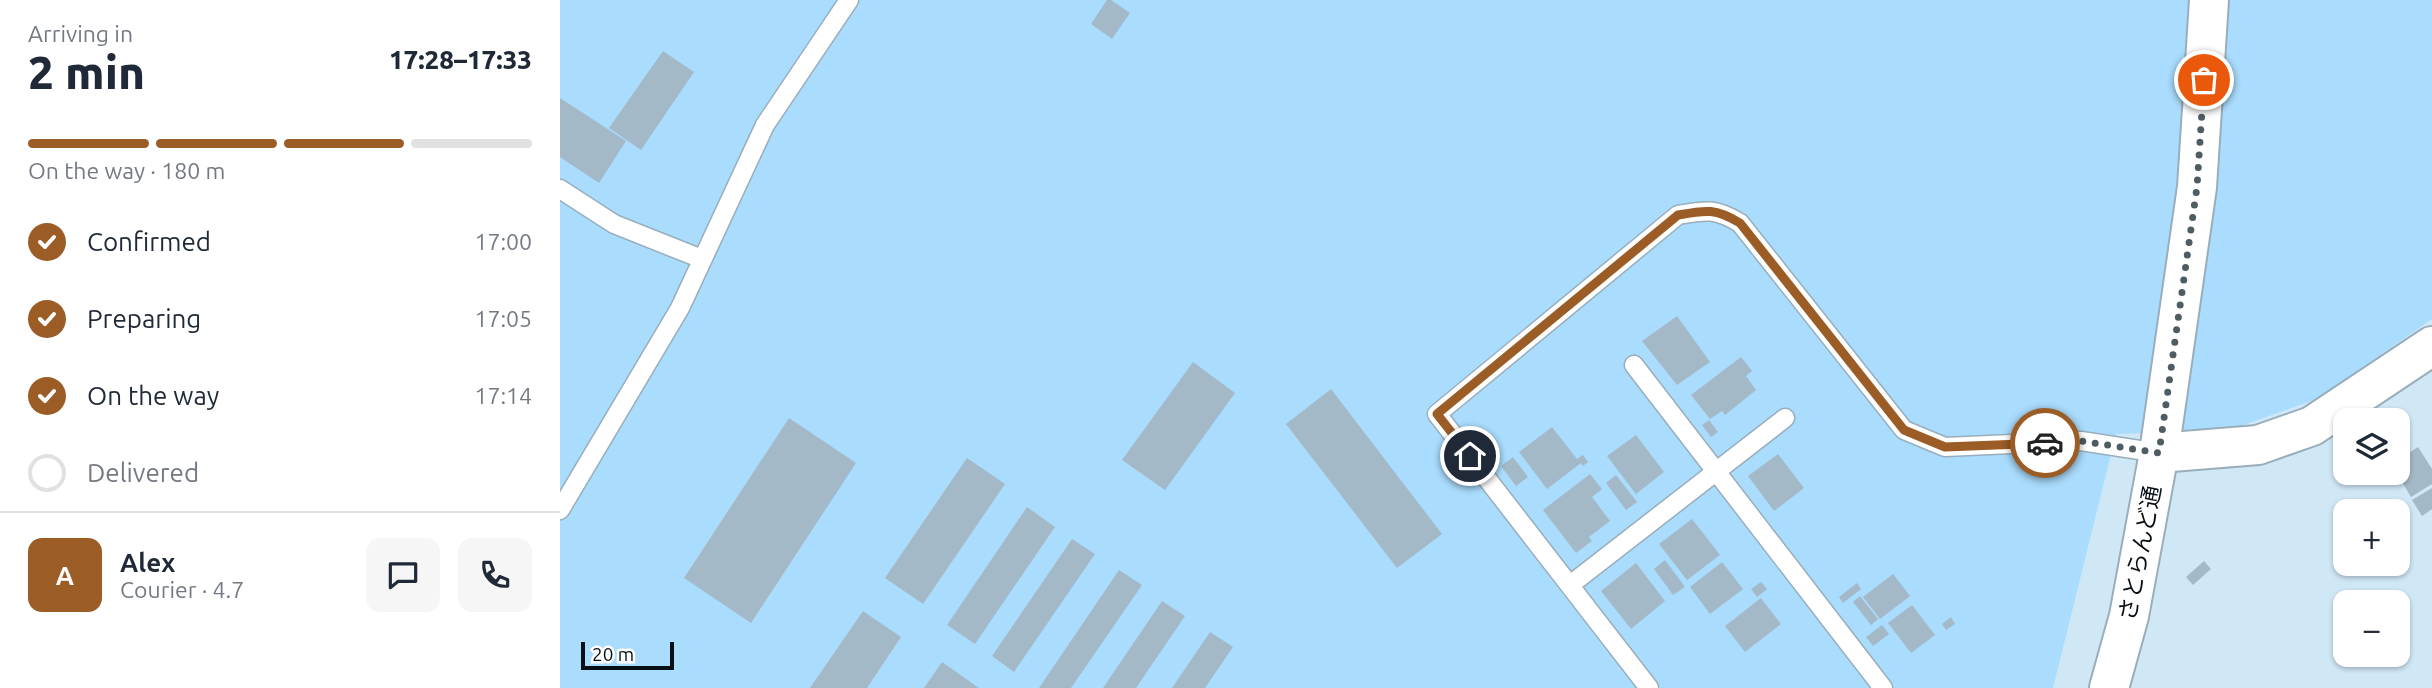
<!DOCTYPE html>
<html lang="en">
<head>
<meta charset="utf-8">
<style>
  :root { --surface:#fff; --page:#f6f6f7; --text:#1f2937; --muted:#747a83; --line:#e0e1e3; --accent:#9c5c25 }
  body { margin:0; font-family:Ubuntu,"Noto Sans JP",sans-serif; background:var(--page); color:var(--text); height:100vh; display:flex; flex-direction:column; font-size:26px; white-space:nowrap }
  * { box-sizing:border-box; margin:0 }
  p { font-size:23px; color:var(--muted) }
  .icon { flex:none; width:38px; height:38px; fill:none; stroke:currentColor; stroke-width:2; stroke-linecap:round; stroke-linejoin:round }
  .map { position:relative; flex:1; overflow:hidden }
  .sheet { display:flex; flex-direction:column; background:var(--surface); width:560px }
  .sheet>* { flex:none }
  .buttons { position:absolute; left:1773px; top:408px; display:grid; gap:14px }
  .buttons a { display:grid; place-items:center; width:77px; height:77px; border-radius:14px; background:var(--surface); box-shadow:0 2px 5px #0004; font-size:35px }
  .scale { position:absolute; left:21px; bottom:18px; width:93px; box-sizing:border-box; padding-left:7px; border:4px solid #091116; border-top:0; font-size:19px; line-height:24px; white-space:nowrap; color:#091116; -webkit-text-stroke:5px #fff; paint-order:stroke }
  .pin { position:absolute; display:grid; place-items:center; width:60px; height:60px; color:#fff; margin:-30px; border:4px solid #fff; border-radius:50%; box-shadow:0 2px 7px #0007 }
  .courier { position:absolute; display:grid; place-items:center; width:70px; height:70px; margin:-35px; border:5px solid #9c5c25; border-radius:50%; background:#fff; color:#222; box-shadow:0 2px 9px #0007 }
  .overview em { font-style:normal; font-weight:800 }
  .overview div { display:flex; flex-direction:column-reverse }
  .overview { display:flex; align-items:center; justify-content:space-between; height:119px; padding:0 28px }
  h1 { font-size:46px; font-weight:800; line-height:52px }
  .bar { display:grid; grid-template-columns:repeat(4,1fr); gap:10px 7px; align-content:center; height:84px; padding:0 28px }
  .bar i { height:9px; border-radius:5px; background:var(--line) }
  .bar .active { background:var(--accent) }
  .bar p { grid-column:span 4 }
  .line { display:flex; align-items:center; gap:18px; padding:0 28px; border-top:2px solid var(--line) }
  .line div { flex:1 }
  .round { display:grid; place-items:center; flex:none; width:74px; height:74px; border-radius:14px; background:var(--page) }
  ol { padding:0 28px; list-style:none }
  li { display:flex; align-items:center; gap:21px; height:77px }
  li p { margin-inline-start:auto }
  li .icon { padding:7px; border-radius:50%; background:var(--accent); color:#fff; stroke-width:4 }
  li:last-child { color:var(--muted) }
  li i { width:38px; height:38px; border:4px solid var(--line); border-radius:50% }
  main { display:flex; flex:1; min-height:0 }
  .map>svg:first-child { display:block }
  .green { fill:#aadcfd }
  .building { fill:#a4b9c8 }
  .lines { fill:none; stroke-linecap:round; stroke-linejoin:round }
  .lane-casing { stroke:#98aebc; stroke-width:21 }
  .secondary-casing { stroke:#98aebc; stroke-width:42 }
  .lane { stroke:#fff; stroke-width:18 }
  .secondary { stroke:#fff; stroke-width:38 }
  .done { stroke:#4f5c64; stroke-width:7; stroke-dasharray:0 12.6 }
  .route { stroke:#9c5c25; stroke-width:9 }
  .labels { text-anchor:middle; stroke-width:7; stroke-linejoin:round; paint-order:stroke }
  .street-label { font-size:23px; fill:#091116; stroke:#fff }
</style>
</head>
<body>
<main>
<section class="sheet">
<div class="overview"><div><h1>2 min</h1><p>Arriving in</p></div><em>17:28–17:33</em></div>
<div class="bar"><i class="active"></i><i class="active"></i><i class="active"></i><i></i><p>On the way · 180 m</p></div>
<ol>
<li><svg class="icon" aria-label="check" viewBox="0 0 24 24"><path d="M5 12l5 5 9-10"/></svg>Confirmed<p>17:00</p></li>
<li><svg class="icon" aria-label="check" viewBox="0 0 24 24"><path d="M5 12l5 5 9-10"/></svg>Preparing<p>17:05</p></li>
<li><svg class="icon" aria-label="check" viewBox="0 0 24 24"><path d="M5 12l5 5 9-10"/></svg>On the way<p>17:14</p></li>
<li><i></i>Delivered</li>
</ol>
<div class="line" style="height:126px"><b class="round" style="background:var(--accent);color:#fff">A</b><div><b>Alex</b><p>Courier · 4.7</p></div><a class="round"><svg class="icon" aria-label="chat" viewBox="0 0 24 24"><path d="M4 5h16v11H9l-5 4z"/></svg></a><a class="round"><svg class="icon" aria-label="phone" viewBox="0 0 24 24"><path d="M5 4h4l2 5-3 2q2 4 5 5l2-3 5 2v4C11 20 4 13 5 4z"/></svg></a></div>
</section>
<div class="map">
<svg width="1872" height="688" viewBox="0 0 1872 688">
  <rect width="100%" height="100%" fill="#d0e7f6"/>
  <polygon class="green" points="0,0 1872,0 1872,319 1757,399 1669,430 1556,434 1493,688 0,688"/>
  <g class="building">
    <polygon points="547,0 551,0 570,13 552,39 531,24"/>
    <polygon points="103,51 134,72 81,150 49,128"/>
    <polygon points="0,98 66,141 39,183 0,157"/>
    <polygon points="1117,316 1150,362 1117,385 1082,341"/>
    <polygon points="1181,357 1192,371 1186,376 1196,390 1165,415 1162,411 1150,419 1131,395"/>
    <polygon points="633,362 675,393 605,490 562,460"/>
    <polygon points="771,389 882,534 837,568 726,424"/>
    <polygon points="229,418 296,463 191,623 124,578"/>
    <polygon points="1149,420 1158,432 1151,437 1142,425"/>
    <polygon points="992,427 1017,459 1023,455 1028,462 1023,466 1021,463 987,489 959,452"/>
    <polygon points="1076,435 1104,472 1076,494 1047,456"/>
    <polygon points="1858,447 1872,469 1872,484 1851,497 1836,472 1838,472 1838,460"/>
    <polygon points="1218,454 1244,488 1214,511 1188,476"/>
    <polygon points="953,457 968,477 956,486 941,466"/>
    <polygon points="407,458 445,484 363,604 325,578"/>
    <polygon points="1030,474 1042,489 1032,497 1050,521 1029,537 1032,541 1016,553 983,510"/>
    <polygon points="1056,475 1077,502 1066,510 1046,483"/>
    <polygon points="1872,488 1872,509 1862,516 1852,500"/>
    <polygon points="467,507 495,527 415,644 387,625"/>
    <polygon points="1132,519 1160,555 1127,580 1099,544"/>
    <polygon points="512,539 535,554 454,672 432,656"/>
    <polygon points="1105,560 1125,587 1113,595 1094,569"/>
    <polygon points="1644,561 1651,569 1633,585 1626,577"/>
    <polygon points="1162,562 1183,589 1150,614 1130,587"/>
    <polygon points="1076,563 1105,601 1071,629 1041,591"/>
    <polygon points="559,570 582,585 511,688 479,688"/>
    <polygon points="1333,574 1350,596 1320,619 1303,597"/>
    <polygon points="1201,582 1207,589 1197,597 1191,589"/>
    <polygon points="1297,583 1301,589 1283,603 1279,597"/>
    <polygon points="1300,596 1318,619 1311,625 1293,602"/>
    <polygon points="1201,598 1221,624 1185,652 1165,626"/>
    <polygon points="602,601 625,616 576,688 543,688"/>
    <polygon points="1352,605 1375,635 1351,653 1328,623"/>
    <polygon points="303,611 341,637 307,688 250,688"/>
    <polygon points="1391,617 1395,624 1386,630 1382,624"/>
    <polygon points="1322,625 1329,634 1313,646 1306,637"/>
    <polygon points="650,632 673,647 645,688 612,688"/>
    <polygon points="382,662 419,688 364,688"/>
  </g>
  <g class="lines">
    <defs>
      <g id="lane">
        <polyline points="0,189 54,224 142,259"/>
        <polyline points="1074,365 1323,688"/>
        <polyline points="0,510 120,308 205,125 289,0"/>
        <polyline points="1010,585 1225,418"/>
        <path d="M 1089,688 L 877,414 L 1118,215 C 1146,210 1155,208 1180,223 L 1344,430 L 1385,447 L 1521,441 L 1599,453"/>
      </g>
      <g id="secondary">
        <polyline points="1599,453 1698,445 1752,426 1872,346"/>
        <polyline points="1549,688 1569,616 1599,453 1637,187 1649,0"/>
      </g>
    </defs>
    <use href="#lane" class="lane-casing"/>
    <use href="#secondary" class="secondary-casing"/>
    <use href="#lane" class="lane"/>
    <use href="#secondary" class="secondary"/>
  </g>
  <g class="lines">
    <polyline class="done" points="1485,443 1521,441 1599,453 1637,187 1644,80"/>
    <path class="route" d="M 910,456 L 877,414 L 1118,215 C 1146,210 1155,208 1180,223 L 1344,430 L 1385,447 L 1485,443"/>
  </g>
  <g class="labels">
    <g class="street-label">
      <text transform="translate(1580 553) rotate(-79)" y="8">さとらんど通</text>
    </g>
  </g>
</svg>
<div class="buttons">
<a><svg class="icon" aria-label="layers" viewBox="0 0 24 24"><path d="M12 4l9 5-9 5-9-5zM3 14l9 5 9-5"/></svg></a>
<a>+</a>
<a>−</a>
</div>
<div class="scale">20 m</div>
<div class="pin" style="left:1644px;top:80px;background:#ea580c"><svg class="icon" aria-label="bag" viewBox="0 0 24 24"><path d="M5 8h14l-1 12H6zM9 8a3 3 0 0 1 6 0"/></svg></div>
<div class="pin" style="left:910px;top:456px;background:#1f2937"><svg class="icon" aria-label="home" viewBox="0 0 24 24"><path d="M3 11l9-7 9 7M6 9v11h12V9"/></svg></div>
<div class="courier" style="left:1485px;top:443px"><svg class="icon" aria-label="car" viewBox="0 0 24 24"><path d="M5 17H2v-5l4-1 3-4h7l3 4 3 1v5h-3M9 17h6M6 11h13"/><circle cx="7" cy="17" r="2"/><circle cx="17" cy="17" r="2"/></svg></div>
</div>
</main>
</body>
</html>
